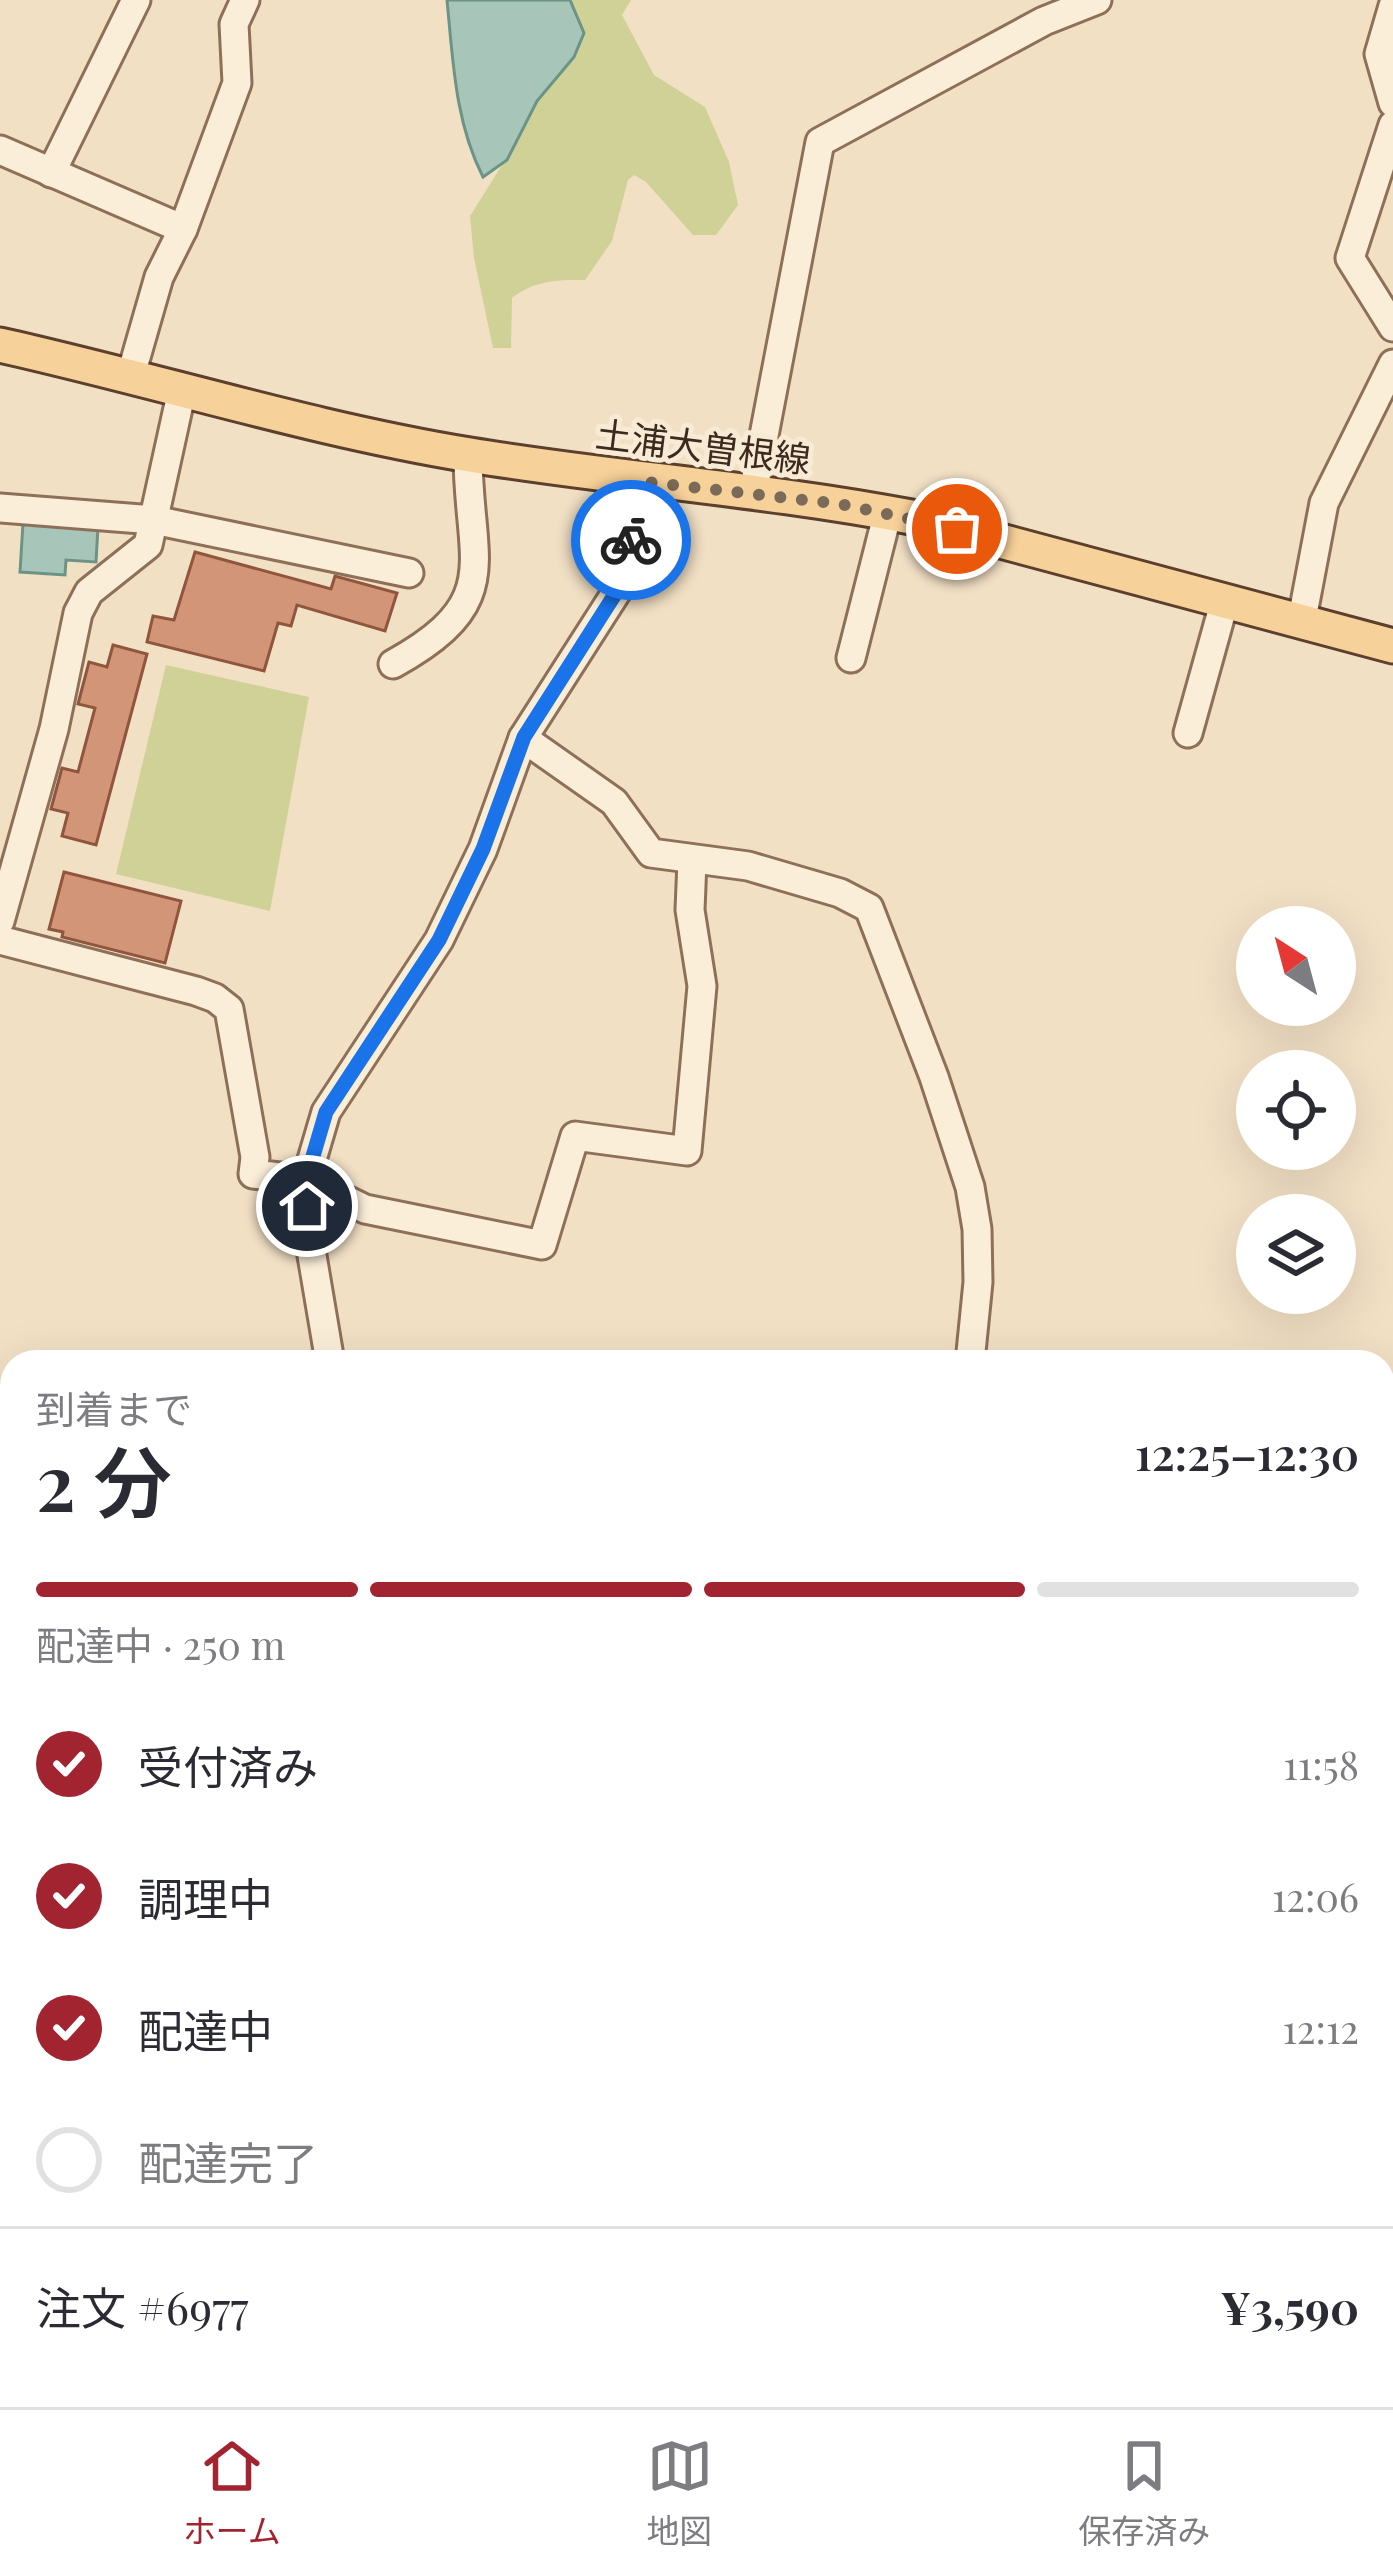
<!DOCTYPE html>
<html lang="ja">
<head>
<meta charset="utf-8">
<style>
  :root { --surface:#fff; --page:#f2f2f3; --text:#2b2b33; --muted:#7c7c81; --line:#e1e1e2; --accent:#a22431 }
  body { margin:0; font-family:"Playfair Display","Noto Sans JP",serif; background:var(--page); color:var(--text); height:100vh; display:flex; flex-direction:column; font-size:45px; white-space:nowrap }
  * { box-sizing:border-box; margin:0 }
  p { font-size:39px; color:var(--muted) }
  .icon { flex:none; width:66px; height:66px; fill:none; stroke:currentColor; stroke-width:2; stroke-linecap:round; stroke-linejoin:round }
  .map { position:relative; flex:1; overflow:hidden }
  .panel { position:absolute; left:0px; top:1350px; width:1395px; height:1059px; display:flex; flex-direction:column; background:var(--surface); border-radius:36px 36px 0 0; box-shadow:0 12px 48px #0002 }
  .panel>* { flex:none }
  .needle { width:78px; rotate:324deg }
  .buttons { position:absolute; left:1236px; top:906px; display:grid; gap:24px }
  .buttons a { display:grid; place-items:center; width:120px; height:120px; border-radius:50%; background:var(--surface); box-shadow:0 12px 48px #0002; font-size:60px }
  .pin { position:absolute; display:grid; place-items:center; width:102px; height:102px; color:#fff; margin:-51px; border:6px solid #fff; border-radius:50%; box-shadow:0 3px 12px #0007 }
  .courier { position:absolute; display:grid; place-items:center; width:120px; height:120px; margin:-60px; border:9px solid #1a73e8; border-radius:50%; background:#fff; color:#222; box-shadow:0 3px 15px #0007 }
  .summary em { font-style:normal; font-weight:600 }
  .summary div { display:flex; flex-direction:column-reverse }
  .summary { display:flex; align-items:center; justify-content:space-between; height:204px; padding:0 36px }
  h1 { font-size:78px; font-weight:600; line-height:90px }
  .bar { display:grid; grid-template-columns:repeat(4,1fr); gap:18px 12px; align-content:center; height:144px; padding:0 36px }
  .bar i { height:15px; border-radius:9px; background:var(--line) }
  .bar .current { background:var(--accent) }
  .bar p { grid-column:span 4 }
  .line { display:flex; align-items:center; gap:30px; padding:0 36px; border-top:3px solid var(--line) }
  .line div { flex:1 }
  ol { padding:0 36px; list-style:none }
  li { display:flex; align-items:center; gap:36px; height:132px }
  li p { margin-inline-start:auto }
  li .icon { padding:12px; border-radius:50%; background:var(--accent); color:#fff; stroke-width:4 }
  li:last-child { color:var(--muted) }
  li i { width:66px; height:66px; border:6px solid var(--line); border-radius:50% }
  .menu { display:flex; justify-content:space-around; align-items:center; height:168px; border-top:3px solid var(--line); background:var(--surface); font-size:33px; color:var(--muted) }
  .menu a { display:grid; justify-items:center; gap:6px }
  .menu .current { color:var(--accent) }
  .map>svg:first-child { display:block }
  .green { fill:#d0d197 }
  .water { fill:#a7c5b9; stroke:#6c9486; stroke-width:3 }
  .building { fill:#d39578; stroke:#90563d; stroke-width:3 }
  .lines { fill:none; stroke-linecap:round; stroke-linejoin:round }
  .minor-casing { stroke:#8e7059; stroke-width:33 }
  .major-casing { stroke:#5c3f2d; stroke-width:39 }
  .minor { stroke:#fbeed9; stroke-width:27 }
  .major { stroke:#f7d19a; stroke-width:33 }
  .done { stroke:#7c6a58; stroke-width:12; stroke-dasharray:0 21.6 }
  .route { stroke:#1a73e8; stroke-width:15 }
  .labels { text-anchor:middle; stroke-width:10; stroke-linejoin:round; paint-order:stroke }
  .street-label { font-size:36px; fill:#3d2a1e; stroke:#f8ebd5 }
</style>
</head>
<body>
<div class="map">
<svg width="1393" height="2407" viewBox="0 0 1393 2407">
  <rect width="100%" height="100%" fill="#f2e0c5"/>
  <g class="green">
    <path d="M 570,0 L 631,0 L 622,15 L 654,75 L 705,107 L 729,162 L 738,205 L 716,235 L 693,235 L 646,182 L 634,175 L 628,180 L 612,241 L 585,280 C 556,280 536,280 512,298 L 511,348 L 493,348 L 474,258 L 470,216 L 514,146 L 537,101 L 584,32 Z"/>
    <polygon points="166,665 309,697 270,911 116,874"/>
  </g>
  <g class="water">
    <path d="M 447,0 L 570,0 L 584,33 L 574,57 L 537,101 L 507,160 L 483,177 C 455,122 453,61 447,0 Z"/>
    <polygon points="23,523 98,527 96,562 66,560 65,575 20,572"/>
  </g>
  <g class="building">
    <polygon points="195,552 331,589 335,576 397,593 385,631 297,605 291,626 278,623 264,671 147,642 153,616 174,620"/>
    <polygon points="113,645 147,654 96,845 62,836 68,813 51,809 62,768 78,772 95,708 78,704 89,662 107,667"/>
    <polygon points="64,872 181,901 165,963 62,937 63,932 49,929"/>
  </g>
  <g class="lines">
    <defs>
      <g id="minor">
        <polyline points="1393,6 1379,54 1393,103"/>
        <polyline points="1393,125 1350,258 1393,327"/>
        <polyline points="0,150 183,229"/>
        <polyline points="51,173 136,0"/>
        <polyline points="130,378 159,277 183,229 237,83 234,24 245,0"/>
        <polyline points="753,493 820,142 1044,21 1097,0"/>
        <polyline points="0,508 154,520 409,573"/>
        <polyline points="1302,619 1324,503 1393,364"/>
        <polyline points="851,658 888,512"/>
        <path d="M 393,664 C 507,601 468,561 468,455"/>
        <polyline points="1188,733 1225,600"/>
        <polyline points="523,738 614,802 651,853 748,866 840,893 869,908 934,1077 970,1187 977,1229 978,1282 970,1362"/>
        <polyline points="0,921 54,729 78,613 89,592 148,545 182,390"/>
        <polyline points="0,940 196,991 215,998 229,1009 255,1157 253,1174 306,1180 365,1209 542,1245 575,1136 687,1151 702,986 690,910 692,861"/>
        <polyline points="330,1362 308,1232 306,1180 326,1112 439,940 483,849 523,738 619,588 647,482"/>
        <polyline points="1383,1590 1393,1583"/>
        <polyline points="1383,1716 1393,1719"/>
        <polyline points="0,2110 12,2114"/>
        <polyline points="1383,2269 1393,2272"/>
        <polyline points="0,2339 12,2299"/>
        <polyline points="925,2397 958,2407"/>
        <polyline points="231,2407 234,2397"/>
        <polyline points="483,2407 486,2397"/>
        <polyline points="610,2407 614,2397"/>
        <polyline points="882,2407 885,2397"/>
        <polyline points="1153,2407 1156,2397"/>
      </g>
      <g id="major">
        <path d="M 0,345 C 157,380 311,429 470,455 C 616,479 765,489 911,517 L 1393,646"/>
        <polyline points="0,1961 12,1965"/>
        <polyline points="0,1994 12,1998"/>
        <polyline points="1383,2386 1393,2389"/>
        <polyline points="1316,2397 1348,2407"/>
      </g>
    </defs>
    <use href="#minor" class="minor-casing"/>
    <use href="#major" class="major-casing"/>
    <use href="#minor" class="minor"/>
    <use href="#major" class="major"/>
  </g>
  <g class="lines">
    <polyline class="done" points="631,540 647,482 840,504 957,529"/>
    <polyline class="route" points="307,1206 306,1180 326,1112 439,940 483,849 524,737 619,588 631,540"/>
  </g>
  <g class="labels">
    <g class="street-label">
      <text transform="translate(703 447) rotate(7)" y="13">土浦大曽根線</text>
    </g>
  </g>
</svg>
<div class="buttons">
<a><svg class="needle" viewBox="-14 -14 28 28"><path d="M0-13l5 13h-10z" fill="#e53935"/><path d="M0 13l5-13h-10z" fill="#7c7c81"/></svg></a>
<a><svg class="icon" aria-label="locate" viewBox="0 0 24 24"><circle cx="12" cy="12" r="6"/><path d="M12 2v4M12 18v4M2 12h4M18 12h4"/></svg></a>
<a><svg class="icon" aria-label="layers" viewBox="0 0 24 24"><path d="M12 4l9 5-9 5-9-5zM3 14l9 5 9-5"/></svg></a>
</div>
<div class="pin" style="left:957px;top:529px;background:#ea580c"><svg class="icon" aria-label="bag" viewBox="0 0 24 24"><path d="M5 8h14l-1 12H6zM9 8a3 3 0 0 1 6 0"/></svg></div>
<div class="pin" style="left:307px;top:1206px;background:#1f2937"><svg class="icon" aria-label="home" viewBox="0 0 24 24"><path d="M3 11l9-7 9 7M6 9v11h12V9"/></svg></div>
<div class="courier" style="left:631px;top:540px"><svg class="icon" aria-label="bike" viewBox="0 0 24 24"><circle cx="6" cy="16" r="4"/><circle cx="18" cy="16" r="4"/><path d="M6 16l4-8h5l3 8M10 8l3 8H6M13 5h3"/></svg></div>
<section class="panel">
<div class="summary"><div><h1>2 分</h1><p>到着まで</p></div><em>12:25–12:30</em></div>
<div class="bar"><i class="current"></i><i class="current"></i><i class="current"></i><i></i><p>配達中 · 250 m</p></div>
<ol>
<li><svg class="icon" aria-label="check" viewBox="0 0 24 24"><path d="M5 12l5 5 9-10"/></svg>受付済み<p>11:58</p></li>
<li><svg class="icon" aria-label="check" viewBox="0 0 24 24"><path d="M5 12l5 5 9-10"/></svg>調理中<p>12:06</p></li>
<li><svg class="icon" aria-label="check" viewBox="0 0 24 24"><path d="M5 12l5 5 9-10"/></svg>配達中<p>12:12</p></li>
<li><i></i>配達完了</li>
</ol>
<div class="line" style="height:156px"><div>注文 #6977</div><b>¥3,590</b></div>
</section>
</div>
<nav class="menu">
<a class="current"><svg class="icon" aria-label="home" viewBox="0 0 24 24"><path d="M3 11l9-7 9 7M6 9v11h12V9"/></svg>ホーム</a>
<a><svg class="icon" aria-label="map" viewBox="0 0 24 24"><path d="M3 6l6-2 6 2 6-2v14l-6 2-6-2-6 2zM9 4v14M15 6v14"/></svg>地図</a>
<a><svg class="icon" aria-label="saved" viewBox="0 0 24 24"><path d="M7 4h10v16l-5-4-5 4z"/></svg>保存済み</a>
</nav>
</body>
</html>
